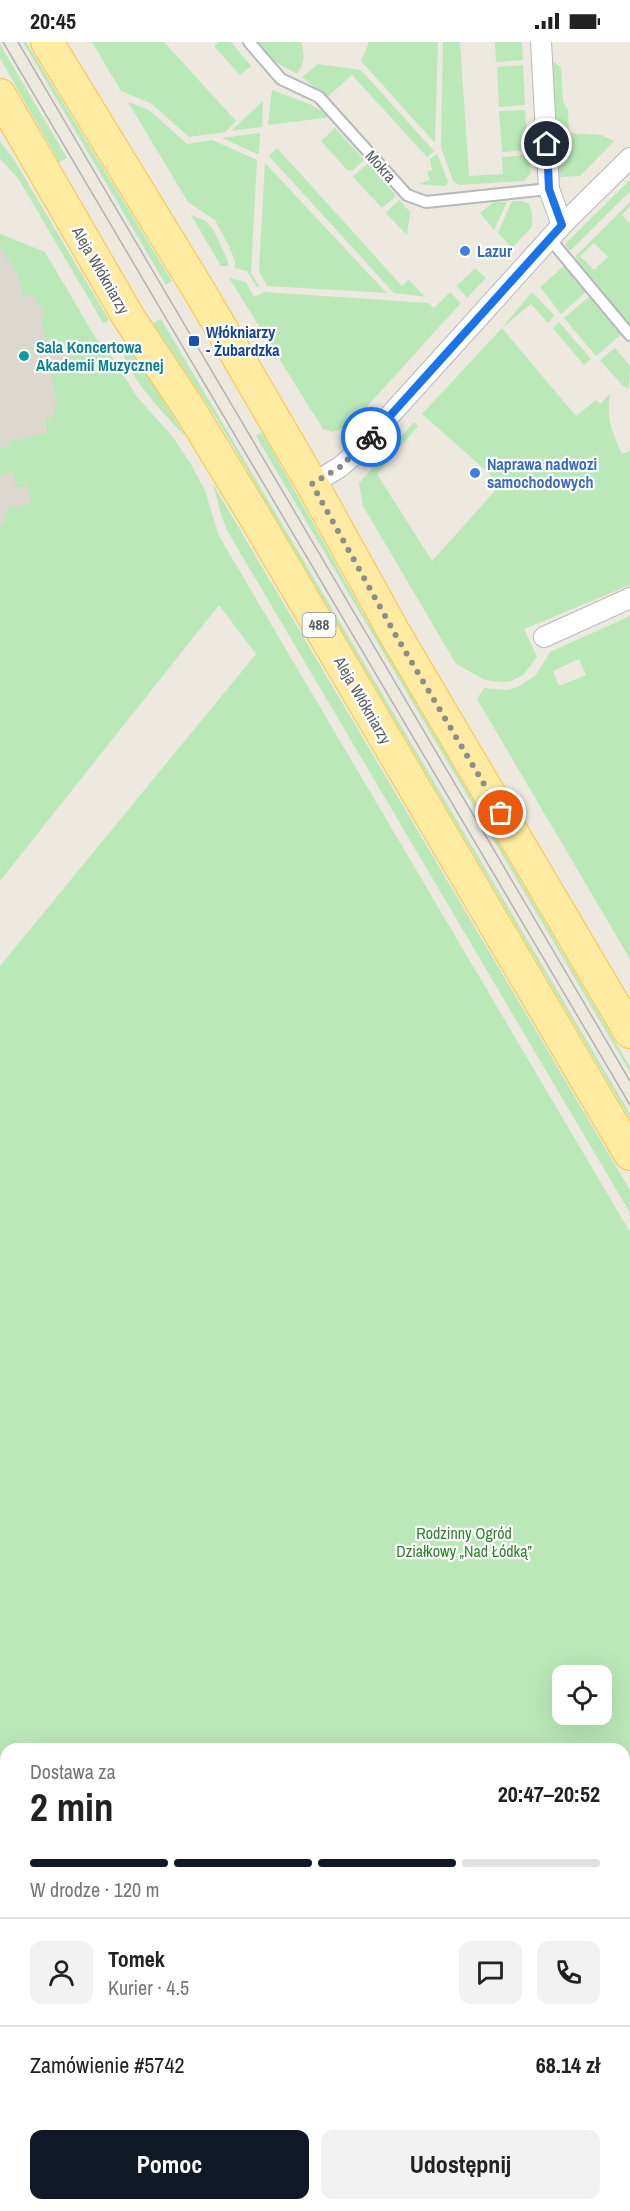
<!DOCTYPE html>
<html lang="pl">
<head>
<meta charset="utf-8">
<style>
  :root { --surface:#fff; --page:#f2f2f2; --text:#222; --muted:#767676; --line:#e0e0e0; --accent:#111827 }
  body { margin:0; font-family:"Archivo Narrow",sans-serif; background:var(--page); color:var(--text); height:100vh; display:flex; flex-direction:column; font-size:22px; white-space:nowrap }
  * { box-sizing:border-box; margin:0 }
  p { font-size:20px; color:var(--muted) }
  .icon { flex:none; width:33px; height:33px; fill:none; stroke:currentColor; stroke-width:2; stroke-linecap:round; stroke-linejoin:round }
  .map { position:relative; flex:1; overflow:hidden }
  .drawer { position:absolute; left:0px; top:1701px; width:630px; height:468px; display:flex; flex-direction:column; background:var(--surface); border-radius:18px 18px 0 0; box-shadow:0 6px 24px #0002 }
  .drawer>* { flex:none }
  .controls { position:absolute; left:552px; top:1623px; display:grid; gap:12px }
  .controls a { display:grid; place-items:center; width:60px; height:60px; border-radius:12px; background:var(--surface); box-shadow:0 6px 24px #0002; font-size:30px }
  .pin { position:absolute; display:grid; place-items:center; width:51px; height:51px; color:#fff; margin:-26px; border:3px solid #fff; border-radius:50%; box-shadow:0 2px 6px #0007 }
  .courier { position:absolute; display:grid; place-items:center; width:60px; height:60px; margin:-30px; border:4px solid #1a73e8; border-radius:50%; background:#fff; color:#222; box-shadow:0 2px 8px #0007 }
  .headline em { font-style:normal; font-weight:800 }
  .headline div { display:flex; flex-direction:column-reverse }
  .headline { display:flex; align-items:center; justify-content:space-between; height:102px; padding:0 30px }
  h1 { font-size:39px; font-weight:800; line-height:45px }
  .bar { display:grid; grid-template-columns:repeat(4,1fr); gap:9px 6px; align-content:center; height:72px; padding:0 30px }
  .bar i { height:8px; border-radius:4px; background:var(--line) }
  .bar .selected { background:var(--accent) }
  .bar p { grid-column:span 4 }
  .line { display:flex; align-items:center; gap:15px; padding:0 30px; border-top:2px solid var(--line) }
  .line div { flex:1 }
  .round { display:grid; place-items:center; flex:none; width:63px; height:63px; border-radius:12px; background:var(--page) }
  .primary-button { display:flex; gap:12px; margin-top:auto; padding:12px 30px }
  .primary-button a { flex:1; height:69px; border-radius:12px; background:var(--accent); color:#fff; font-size:24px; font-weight:800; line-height:69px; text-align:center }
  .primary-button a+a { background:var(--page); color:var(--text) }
  .status { display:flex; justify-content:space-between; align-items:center; height:42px; padding:0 30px; background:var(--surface); direction:ltr }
  .status svg { height:16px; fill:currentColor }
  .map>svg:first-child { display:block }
  .education { fill:#dcd8ce }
  .green { fill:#bae8b8; fill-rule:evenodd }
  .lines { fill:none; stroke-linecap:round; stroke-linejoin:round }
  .service-casing { stroke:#b5b9be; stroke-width:14 }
  .minor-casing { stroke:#b5b9be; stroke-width:22 }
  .primary-casing { stroke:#ffc346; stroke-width:34 }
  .service { stroke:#fff; stroke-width:10 }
  .minor { stroke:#fff; stroke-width:20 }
  .primary { stroke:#ffeca2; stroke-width:32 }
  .tram { stroke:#b2b3b3; stroke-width:1.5 }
  .done { stroke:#8c8e8e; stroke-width:6; stroke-dasharray:0 10.8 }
  .route { stroke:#1a73e8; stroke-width:8 }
  .shop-dot { fill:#3f7fe0; stroke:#fff; stroke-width:2 }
  .transit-dot { fill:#1a4fb4; stroke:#fff; stroke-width:2 }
  .culture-dot { fill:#0f9aa8; stroke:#fff; stroke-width:2 }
  .labels { text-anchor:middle; stroke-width:4.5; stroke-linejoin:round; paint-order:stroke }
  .shield { fill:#fff; stroke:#8a8e91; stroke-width:1.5 }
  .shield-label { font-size:15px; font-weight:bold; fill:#585d62 }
  .street-label { font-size:16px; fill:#585d62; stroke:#fff }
  .shop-label { font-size:16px; font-weight:bold; fill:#366cbe; stroke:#fff; text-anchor:start }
  .transit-label { font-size:16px; font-weight:bold; fill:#164399; stroke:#fff; text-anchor:start }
  .culture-label { font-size:16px; font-weight:bold; fill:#0d838f; stroke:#fff; text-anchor:start }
  .park-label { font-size:16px; fill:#2c862c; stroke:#fff }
</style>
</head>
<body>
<div class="status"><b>20:45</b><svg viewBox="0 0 49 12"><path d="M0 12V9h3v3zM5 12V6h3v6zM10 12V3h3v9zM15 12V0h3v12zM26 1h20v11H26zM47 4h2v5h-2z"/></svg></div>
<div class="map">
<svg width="630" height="2169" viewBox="0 0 630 2169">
  <rect width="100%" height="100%" fill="#ede9df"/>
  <polygon class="education" points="0,199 69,298 83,406 0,494"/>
  <g class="green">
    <polygon points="23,0 26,0 172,239 166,243"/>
    <polygon points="92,0 164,0 236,79 225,90 189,95 152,62 121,49"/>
    <polygon points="219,0 231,0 251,24 240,33 214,4"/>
    <path d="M 257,0 L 301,0 C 305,13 305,20 297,32 L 272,18 Z"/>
    <polygon points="369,0 438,0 435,101 361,19"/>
    <polygon points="443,0 460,0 469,134 503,132 502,115 528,113 531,131 524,139 459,143 453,139 441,105"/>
    <polygon points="495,0 522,0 523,18 496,20"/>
    <polygon points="0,2 67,116 59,120 0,16"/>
    <polygon points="552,19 561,25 563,60 568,68 569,91 601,93 614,99 580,134 559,135"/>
    <polygon points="318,22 361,28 434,109 427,115 352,33 327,55 302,35"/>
    <polygon points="523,23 525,63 499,65 497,25"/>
    <polygon points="272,48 312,63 331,75 268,83"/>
    <polygon points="263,59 262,85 231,89"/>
    <polygon points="128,60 149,68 187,102 212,98 257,118 251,231 259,244 257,245 247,229 235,226 235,219 229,204 215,178 188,160"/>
    <polygon points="525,68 528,108 502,110 499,69"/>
    <polygon points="335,86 364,118 352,129 347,128 321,99"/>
    <polygon points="260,91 259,111 257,112 222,96"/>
    <polygon points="0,100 13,116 109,278 103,281 18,136 0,117"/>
    <polygon points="277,106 402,244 409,238 425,255 394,251 269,114"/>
    <polygon points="437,112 448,139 446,144 419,142 430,138 427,130 432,128 430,117"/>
    <polygon points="265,121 381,245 387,251 267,244 259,229"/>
    <polygon points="368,121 396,154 382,166 353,135"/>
    <polygon points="630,138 630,149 570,209 565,202"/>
    <polygon points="399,158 410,170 407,193 386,171"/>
    <polygon points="512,159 521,159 529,162 532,172 532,185 512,206 498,191"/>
    <polygon points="494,160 507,160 494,188 480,171"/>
    <path d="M 630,160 L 630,164 L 622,173 L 630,182 L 630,282 L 588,235 L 575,215 ZM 594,201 L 608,215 L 594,228 L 580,214 Z"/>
    <polygon points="191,173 206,179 214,189 228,219 228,224 221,224"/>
    <path d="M 0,192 L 45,210 L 95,295 L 108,308 L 137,355 L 172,394 L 191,422 L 205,449 L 219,494 L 630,1190 L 630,2169 L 0,2169 L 0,924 L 256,612 L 219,563 L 0,839 L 0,483 L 6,482 L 4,474 L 9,466 L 31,461 L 28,443 L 18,446 L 15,443 L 13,430 L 0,433 L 0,406 L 10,404 L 9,399 L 47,391 L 45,377 L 53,375 L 56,360 L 50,325 L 65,322 L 69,315 L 63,301 L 56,300 L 46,302 L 41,275 L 44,274 L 44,271 L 33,253 L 23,255 L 19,235 L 0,205 ZM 562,1634 L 602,1634 L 602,1672 L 562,1672 ZM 6,1707 L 624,1707 L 624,2163 L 6,2163 Z"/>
    <polygon points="564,224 568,225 587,249 561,272 540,245"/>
    <polygon points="475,226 486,236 467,256 457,244"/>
    <polygon points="229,236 246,240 254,255 265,250 428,261 434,266 450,250 461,261 350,383 333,390 323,387"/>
    <path d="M 532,250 L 554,273 L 548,281 L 531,262 L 502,286 L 576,374 L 596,358 L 600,362 L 610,352 C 606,379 612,388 622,412 L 630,409 L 630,543 L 524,587 L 537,615 L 523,633 L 511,639 L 502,640 L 485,638 L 456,622 L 363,464 L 359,441 L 414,380 L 418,384 L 377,432 L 432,519 L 501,442 L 422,372 L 502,286 Z"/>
    <polygon points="591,253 623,291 596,314 564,276"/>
    <polygon points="161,277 630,1072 630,1077 217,377 153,281"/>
    <polygon points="559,280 591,317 584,323 553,286"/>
    <path d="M 123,300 L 145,330 L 186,395 C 170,378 116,324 123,300 Z"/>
    <polygon points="615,306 630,324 629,347 622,343 600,318"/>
    <polygon points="262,390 367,578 630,1025 630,1030 256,394"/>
    <polygon points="213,442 630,1148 630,1171 228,490 222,476"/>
    <path d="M 630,574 L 630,917 L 477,657 L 484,646 L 507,648 L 518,645 L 536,633 L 550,610 ZM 579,617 L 586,633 L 559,644 L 553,629 Z"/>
  </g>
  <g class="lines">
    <defs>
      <g id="service">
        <polyline points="249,0 281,37 319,55 407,153 426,160 549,147"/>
        <polyline points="550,197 630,293"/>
      </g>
      <g id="minor">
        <polyline points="541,0 549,147 562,183"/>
        <polyline points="312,442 340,425 354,413 562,183 630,116"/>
        <polyline points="544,595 630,556"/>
      </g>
      <g id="primary">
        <polyline points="47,0 200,250 312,442 395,592 630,990"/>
        <polyline points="0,53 129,276 190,368 252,470 630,1112"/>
      </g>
    </defs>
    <use href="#service" class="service-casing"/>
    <use href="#minor" class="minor-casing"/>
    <use href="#primary" class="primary-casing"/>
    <use href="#service" class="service"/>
    <use href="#minor" class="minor"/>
    <use href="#primary" class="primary"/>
    <g class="tram">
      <polyline points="3,0 630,1063"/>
      <polyline points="18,0 630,1039"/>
    </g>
  </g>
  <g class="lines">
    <polyline class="done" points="371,395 340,425 312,442 395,592 501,771"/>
    <polyline class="route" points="371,395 562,183 549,147 547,102"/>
  </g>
  <g class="shop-dot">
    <circle cx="465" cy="209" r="6"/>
    <circle cx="475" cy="431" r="6"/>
  </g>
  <rect class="transit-dot" x="188" y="293" width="12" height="12" rx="3"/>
  <circle class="culture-dot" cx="24" cy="314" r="6"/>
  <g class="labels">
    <rect class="shield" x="302.5" y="571" width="33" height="24" rx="4.5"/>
    <g class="shield-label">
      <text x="319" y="588">488</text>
    </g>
    <g class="street-label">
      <text transform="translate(381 124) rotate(48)" y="6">Mokra</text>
      <text transform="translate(101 228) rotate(60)" y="6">Aleja Włókniarzy</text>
      <text transform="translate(363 658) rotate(60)" y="6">Aleja Włókniarzy</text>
    </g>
    <g class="shop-label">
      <text x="477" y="215">Lazur</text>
      <text x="487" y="428">Naprawa nadwozi<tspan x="487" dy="18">samochodowych</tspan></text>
    </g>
    <g class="transit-label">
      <text x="206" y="296">Włókniarzy<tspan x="206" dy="18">- Żubardzka</tspan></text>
    </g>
    <g class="culture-label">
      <text x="36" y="311">Sala Koncertowa<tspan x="36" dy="18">Akademii Muzycznej</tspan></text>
    </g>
    <g class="park-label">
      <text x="464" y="1497">Rodzinny Ogród<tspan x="464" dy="18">Działkowy „Nad Łódką”</tspan></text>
    </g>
  </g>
</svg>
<div class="controls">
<a><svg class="icon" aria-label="locate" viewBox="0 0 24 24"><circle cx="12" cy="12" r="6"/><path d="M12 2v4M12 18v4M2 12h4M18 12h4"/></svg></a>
</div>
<div class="pin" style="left:501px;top:771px;background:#ea580c"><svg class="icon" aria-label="bag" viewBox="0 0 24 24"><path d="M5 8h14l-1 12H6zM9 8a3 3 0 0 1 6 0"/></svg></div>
<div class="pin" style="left:547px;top:102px;background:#1f2937"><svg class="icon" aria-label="home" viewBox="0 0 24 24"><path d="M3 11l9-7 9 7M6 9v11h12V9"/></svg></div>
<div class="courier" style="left:371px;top:395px"><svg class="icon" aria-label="bike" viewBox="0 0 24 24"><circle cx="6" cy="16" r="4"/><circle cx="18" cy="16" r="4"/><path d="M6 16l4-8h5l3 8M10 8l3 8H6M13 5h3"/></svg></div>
<section class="drawer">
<div class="headline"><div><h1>2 min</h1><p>Dostawa za</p></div><em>20:47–20:52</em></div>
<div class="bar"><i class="selected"></i><i class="selected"></i><i class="selected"></i><i></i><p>W drodze · 120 m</p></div>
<div class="line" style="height:108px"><a class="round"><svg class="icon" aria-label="person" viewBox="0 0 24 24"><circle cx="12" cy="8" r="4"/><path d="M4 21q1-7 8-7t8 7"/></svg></a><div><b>Tomek</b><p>Kurier · 4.5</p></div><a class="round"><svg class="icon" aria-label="chat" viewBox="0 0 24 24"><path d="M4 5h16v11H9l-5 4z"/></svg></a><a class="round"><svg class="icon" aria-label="phone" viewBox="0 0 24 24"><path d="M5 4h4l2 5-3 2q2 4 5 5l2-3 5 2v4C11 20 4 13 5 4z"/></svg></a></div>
<div class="line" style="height:78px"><div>Zamówienie #5742</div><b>68.14 zł</b></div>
<div class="primary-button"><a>Pomoc</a><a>Udostępnij</a></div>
</section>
</div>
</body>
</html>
